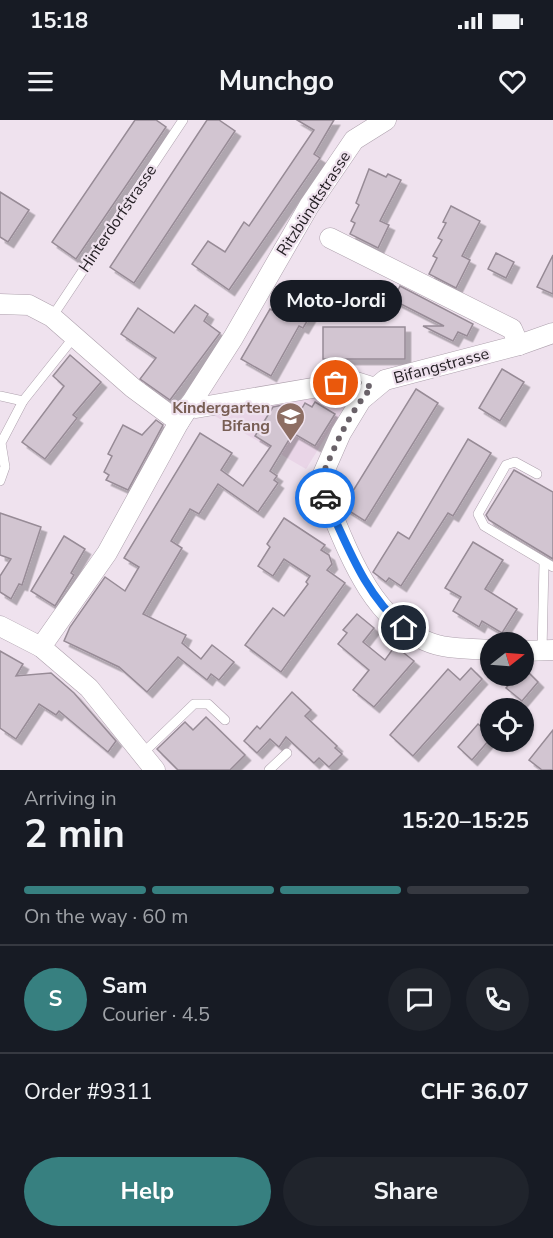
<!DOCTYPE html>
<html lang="en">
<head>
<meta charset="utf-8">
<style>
  :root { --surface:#171b24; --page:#20242c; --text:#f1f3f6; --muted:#9ea1a6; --line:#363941; --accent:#378080 }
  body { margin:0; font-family:"Nunito Sans",sans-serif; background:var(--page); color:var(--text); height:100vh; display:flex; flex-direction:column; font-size:22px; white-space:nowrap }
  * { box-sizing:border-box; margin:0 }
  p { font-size:20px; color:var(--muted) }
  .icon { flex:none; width:33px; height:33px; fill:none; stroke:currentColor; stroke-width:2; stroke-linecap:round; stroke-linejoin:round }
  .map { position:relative; height:650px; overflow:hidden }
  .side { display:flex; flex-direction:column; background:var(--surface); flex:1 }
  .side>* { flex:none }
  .needle { width:39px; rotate:73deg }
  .tools { position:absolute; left:480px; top:512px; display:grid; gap:12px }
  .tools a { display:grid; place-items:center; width:54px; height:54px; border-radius:50%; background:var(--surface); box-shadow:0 2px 4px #0004; font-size:30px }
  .pin { position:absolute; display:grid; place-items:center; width:51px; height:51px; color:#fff; margin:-26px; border:3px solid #fff; border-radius:50%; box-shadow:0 2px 6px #0007 }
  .courier { position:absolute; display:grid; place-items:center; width:60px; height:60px; margin:-30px; border:4px solid #1a73e8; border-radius:50%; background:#fff; color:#222; box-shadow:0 2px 8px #0007 }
  .bubble { position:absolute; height:42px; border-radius:21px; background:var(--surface); box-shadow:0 2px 4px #0004; font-size:20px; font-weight:700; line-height:42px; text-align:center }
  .summary em { font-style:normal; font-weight:700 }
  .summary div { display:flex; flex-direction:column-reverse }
  .summary { display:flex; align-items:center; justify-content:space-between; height:102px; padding:0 24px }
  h1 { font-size:39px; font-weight:700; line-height:45px }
  .bar { display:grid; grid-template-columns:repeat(4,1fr); gap:9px 6px; align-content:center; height:72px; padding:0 24px }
  .bar i { height:8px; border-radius:4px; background:var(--line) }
  .bar .on { background:var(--accent) }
  .bar p { grid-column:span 4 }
  .line { display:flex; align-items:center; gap:15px; padding:0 24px; border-top:2px solid var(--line) }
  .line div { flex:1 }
  .round { display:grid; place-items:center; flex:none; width:63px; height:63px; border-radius:32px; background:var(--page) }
  .action { display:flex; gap:12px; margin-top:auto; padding:12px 24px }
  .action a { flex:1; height:69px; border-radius:36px; background:var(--accent); color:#fff; font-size:24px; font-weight:700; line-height:69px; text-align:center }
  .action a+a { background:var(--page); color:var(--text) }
  .status { display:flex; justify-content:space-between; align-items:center; height:42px; padding:0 30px; background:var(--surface); direction:ltr }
  .status svg { height:16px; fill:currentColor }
  header { display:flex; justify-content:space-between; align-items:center; height:78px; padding:0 24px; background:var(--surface); font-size:27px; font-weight:700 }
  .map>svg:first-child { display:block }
  .built { fill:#e9d5e7 }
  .building { fill:#d2c5d1; stroke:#978b96; stroke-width:1.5; filter:url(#shadow) }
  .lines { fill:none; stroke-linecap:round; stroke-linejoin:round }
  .service-casing { stroke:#aea1ad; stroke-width:10 }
  .minor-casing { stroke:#aea1ad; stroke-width:21 }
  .service { stroke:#fff; stroke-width:9 }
  .minor { stroke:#fff; stroke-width:20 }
  .done { stroke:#6a6269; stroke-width:6; stroke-dasharray:0 10.8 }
  .route { stroke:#1a73e8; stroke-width:8 }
  .labels { text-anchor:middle; stroke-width:4.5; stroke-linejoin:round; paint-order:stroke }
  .street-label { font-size:16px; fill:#221d22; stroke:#efe2ee }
  .education-label { font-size:16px; font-weight:bold; fill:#785e54; stroke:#efe2ee; text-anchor:end }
</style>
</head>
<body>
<div class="status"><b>15:18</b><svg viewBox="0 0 49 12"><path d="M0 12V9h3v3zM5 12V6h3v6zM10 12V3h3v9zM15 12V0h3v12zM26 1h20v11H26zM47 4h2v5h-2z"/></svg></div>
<header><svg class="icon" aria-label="menu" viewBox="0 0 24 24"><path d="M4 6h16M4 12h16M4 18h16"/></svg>Munchgo<svg class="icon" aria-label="heart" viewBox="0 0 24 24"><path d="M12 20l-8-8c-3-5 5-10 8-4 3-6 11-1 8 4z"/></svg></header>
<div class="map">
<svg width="553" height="650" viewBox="0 0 553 650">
  <defs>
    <filter id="shadow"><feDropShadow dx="5.5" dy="5.5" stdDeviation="0" flood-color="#0004"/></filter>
  </defs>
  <rect width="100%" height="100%" fill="#efe2ee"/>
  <polygon class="built" points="342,268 346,284 306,349 213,295"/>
  <g class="building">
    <polygon points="135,0 156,0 166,7 76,139 52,122"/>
    <polygon points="207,0 219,0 235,11 134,163 110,147"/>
    <polygon points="297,0 334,0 314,34 320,38 229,170 192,144 208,121 225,132 244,102 249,106 314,10"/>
    <polygon points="369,49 386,57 388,54 401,60 380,101 389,105 378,128 350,114 355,103 351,101 359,85 356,83"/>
    <polygon points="0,72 29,90 8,122 0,117"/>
    <polygon points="451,86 480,101 462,136 470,140 456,168 429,154 437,138 433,136 442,120 438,118 446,103 443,102"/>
    <polygon points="496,133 514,142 506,158 488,149"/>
    <polygon points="553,135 553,174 537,167"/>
    <polygon points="400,166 473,204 467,216 458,212 453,221 423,206 444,206 393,180"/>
    <polygon points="293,173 316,186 303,208 299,206 271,256 241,239 270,189 281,195"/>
    <polygon points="195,185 208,194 204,201 220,213 170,280 140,259 156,238 121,214 138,188 174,213"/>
    <rect x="323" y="207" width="82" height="32"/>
    <polygon points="70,235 101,262 73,295 77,298 45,339 22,322 64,266 53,256"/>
    <polygon points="502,249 524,262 500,301 479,288"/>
    <polygon points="416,269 438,283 365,401 343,387"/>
    <polygon points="315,282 335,294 315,326 293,313 270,351 277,356 274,360 278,363 258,392 218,364 199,394 190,389 171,421 182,428 143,494 186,515 182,523 201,539 212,525 234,542 219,560 211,554 207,560 178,537 147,572 119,547 64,521 70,507 105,457 125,471 139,447 124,438 200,313 232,333 221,350 243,366 271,326 255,316 273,287 283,285 289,289 292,284 301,290 305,283 312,287"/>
    <polygon points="156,300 163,305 128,370 106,360 109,355 104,352 112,336 108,334 123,305 142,315"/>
    <polygon points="468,319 491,333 453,396 448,393 401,466 389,458 386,462 373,452 398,412 409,419"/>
    <polygon points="514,350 553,372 553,439 489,400 486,395"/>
    <polygon points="0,393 41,407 22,465 19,464 11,479 0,472 0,456 11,439 0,435"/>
    <polygon points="284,398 325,425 321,430 329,435 332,444 327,450 345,463 281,552 245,525 273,488 284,496 308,464 306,462 310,456 284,439 273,456 258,446 270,427 267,424"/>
    <polygon points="64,416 85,429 71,453 74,455 55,486 31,471"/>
    <polygon points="473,422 503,440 485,469 517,489 502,513 482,501 479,507 453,491 461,477 445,468"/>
    <polygon points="357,494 374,508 363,522 385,540 395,526 414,541 374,587 353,570 369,550 338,524 347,513 343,510"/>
    <polygon points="0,531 23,544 16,556 51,553 74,573 116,621 108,632 59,591 56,595 39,584 16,619 0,608"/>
    <polygon points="471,548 482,559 413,636 390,615 448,549 460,560"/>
    <polygon points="524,548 538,562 522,581 506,568 517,555 524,555"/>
    <polygon points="292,572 311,590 305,596 337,626 335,628 342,634 329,647 319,638 314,643 286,617 279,627 270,619 257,633 244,621 257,606 260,609"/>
    <polygon points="206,597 245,635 230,650 178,650 157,629 185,602 193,610"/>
    <polygon points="478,604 490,614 490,619 472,640 458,627"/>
    <polygon points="553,610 553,650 542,650 529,640"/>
  </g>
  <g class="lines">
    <defs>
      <g id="service">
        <polyline points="52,197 183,0"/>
        <polyline points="0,276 23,281"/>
        <polyline points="537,354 515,342 506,345 478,394 484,406 553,447"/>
        <polyline points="0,361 5,347 1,323 23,281 74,217"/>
        <polyline points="542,531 544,443"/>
        <polyline points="142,634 194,584 208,584 225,600"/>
        <polyline points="269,650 287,633"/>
      </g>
      <g id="minor">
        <polyline points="330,118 512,209 519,225"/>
        <polyline points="0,184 29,185 52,197 133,268 179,302"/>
        <polyline points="190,284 196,288 353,261 372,267"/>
        <polyline points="0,506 41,527 89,568 155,650"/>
        <polyline points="41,527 107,433 179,302 233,218 309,86 354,20 386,0"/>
        <path d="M 490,530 C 469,528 446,530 426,521 C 365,495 344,418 319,363 L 341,313 L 361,280 L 385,260 L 519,225 L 553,213"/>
        <polyline points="524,531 553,530"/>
      </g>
    </defs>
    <use href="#service" class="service-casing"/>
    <use href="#minor" class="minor-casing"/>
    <use href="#service" class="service"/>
    <use href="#minor" class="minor"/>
  </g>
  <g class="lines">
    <path class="done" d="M 325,378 L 319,363 C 334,329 347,295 372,267 L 353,261 L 336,263"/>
    <path class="route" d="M 325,378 C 348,426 363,472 404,508"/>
  </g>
  <defs>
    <symbol id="school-pin" viewBox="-11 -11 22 30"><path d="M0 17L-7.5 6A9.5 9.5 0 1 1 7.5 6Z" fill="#8d6e63" stroke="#efe2ee"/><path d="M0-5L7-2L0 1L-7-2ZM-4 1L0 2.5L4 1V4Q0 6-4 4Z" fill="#fff"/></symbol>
  </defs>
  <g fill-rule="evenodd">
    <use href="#school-pin" x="274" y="280" width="33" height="45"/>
  </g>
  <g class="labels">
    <g class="street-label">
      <text transform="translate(313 83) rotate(-57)" y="6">Ritzbündtstrasse</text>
      <text transform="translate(117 98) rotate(-56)" y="6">Hinterdorfstrasse</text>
      <text transform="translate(441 245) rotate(-15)" y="6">Bifangstrasse</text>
    </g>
    <g class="education-label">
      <text x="270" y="293">Kindergarten<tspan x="270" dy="18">Bifang</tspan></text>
    </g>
  </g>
</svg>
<div class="tools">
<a><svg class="needle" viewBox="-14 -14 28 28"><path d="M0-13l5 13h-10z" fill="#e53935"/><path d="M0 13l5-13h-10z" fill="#9ea1a6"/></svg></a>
<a><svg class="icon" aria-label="locate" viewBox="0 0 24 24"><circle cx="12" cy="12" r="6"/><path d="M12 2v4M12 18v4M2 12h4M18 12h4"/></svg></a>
</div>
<div class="pin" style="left:336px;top:263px;background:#ea580c"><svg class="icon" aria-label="bag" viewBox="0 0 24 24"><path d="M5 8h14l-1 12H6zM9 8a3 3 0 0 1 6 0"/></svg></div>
<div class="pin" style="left:404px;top:508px;background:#1f2937"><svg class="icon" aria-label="home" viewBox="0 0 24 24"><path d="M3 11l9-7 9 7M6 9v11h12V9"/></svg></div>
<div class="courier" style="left:325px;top:378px"><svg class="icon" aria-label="car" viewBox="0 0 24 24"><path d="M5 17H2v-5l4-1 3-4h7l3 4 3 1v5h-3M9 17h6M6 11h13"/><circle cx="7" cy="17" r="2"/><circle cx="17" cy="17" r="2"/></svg></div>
<div class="bubble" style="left:270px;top:160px;width:132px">Moto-Jordi</div>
</div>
<section class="side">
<div class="summary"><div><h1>2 min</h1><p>Arriving in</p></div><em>15:20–15:25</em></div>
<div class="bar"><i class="on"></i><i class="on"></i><i class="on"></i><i></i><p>On the way · 60 m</p></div>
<div class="line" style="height:108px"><b class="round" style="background:var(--accent);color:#fff">S</b><div><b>Sam</b><p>Courier · 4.5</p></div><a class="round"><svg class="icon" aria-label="chat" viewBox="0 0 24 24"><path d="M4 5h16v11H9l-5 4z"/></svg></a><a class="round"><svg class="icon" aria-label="phone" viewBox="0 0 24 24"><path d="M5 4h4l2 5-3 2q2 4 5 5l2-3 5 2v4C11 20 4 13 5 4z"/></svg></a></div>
<div class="line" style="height:78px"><div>Order #9311</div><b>CHF 36.07</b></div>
<div class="action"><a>Help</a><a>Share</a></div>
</section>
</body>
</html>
